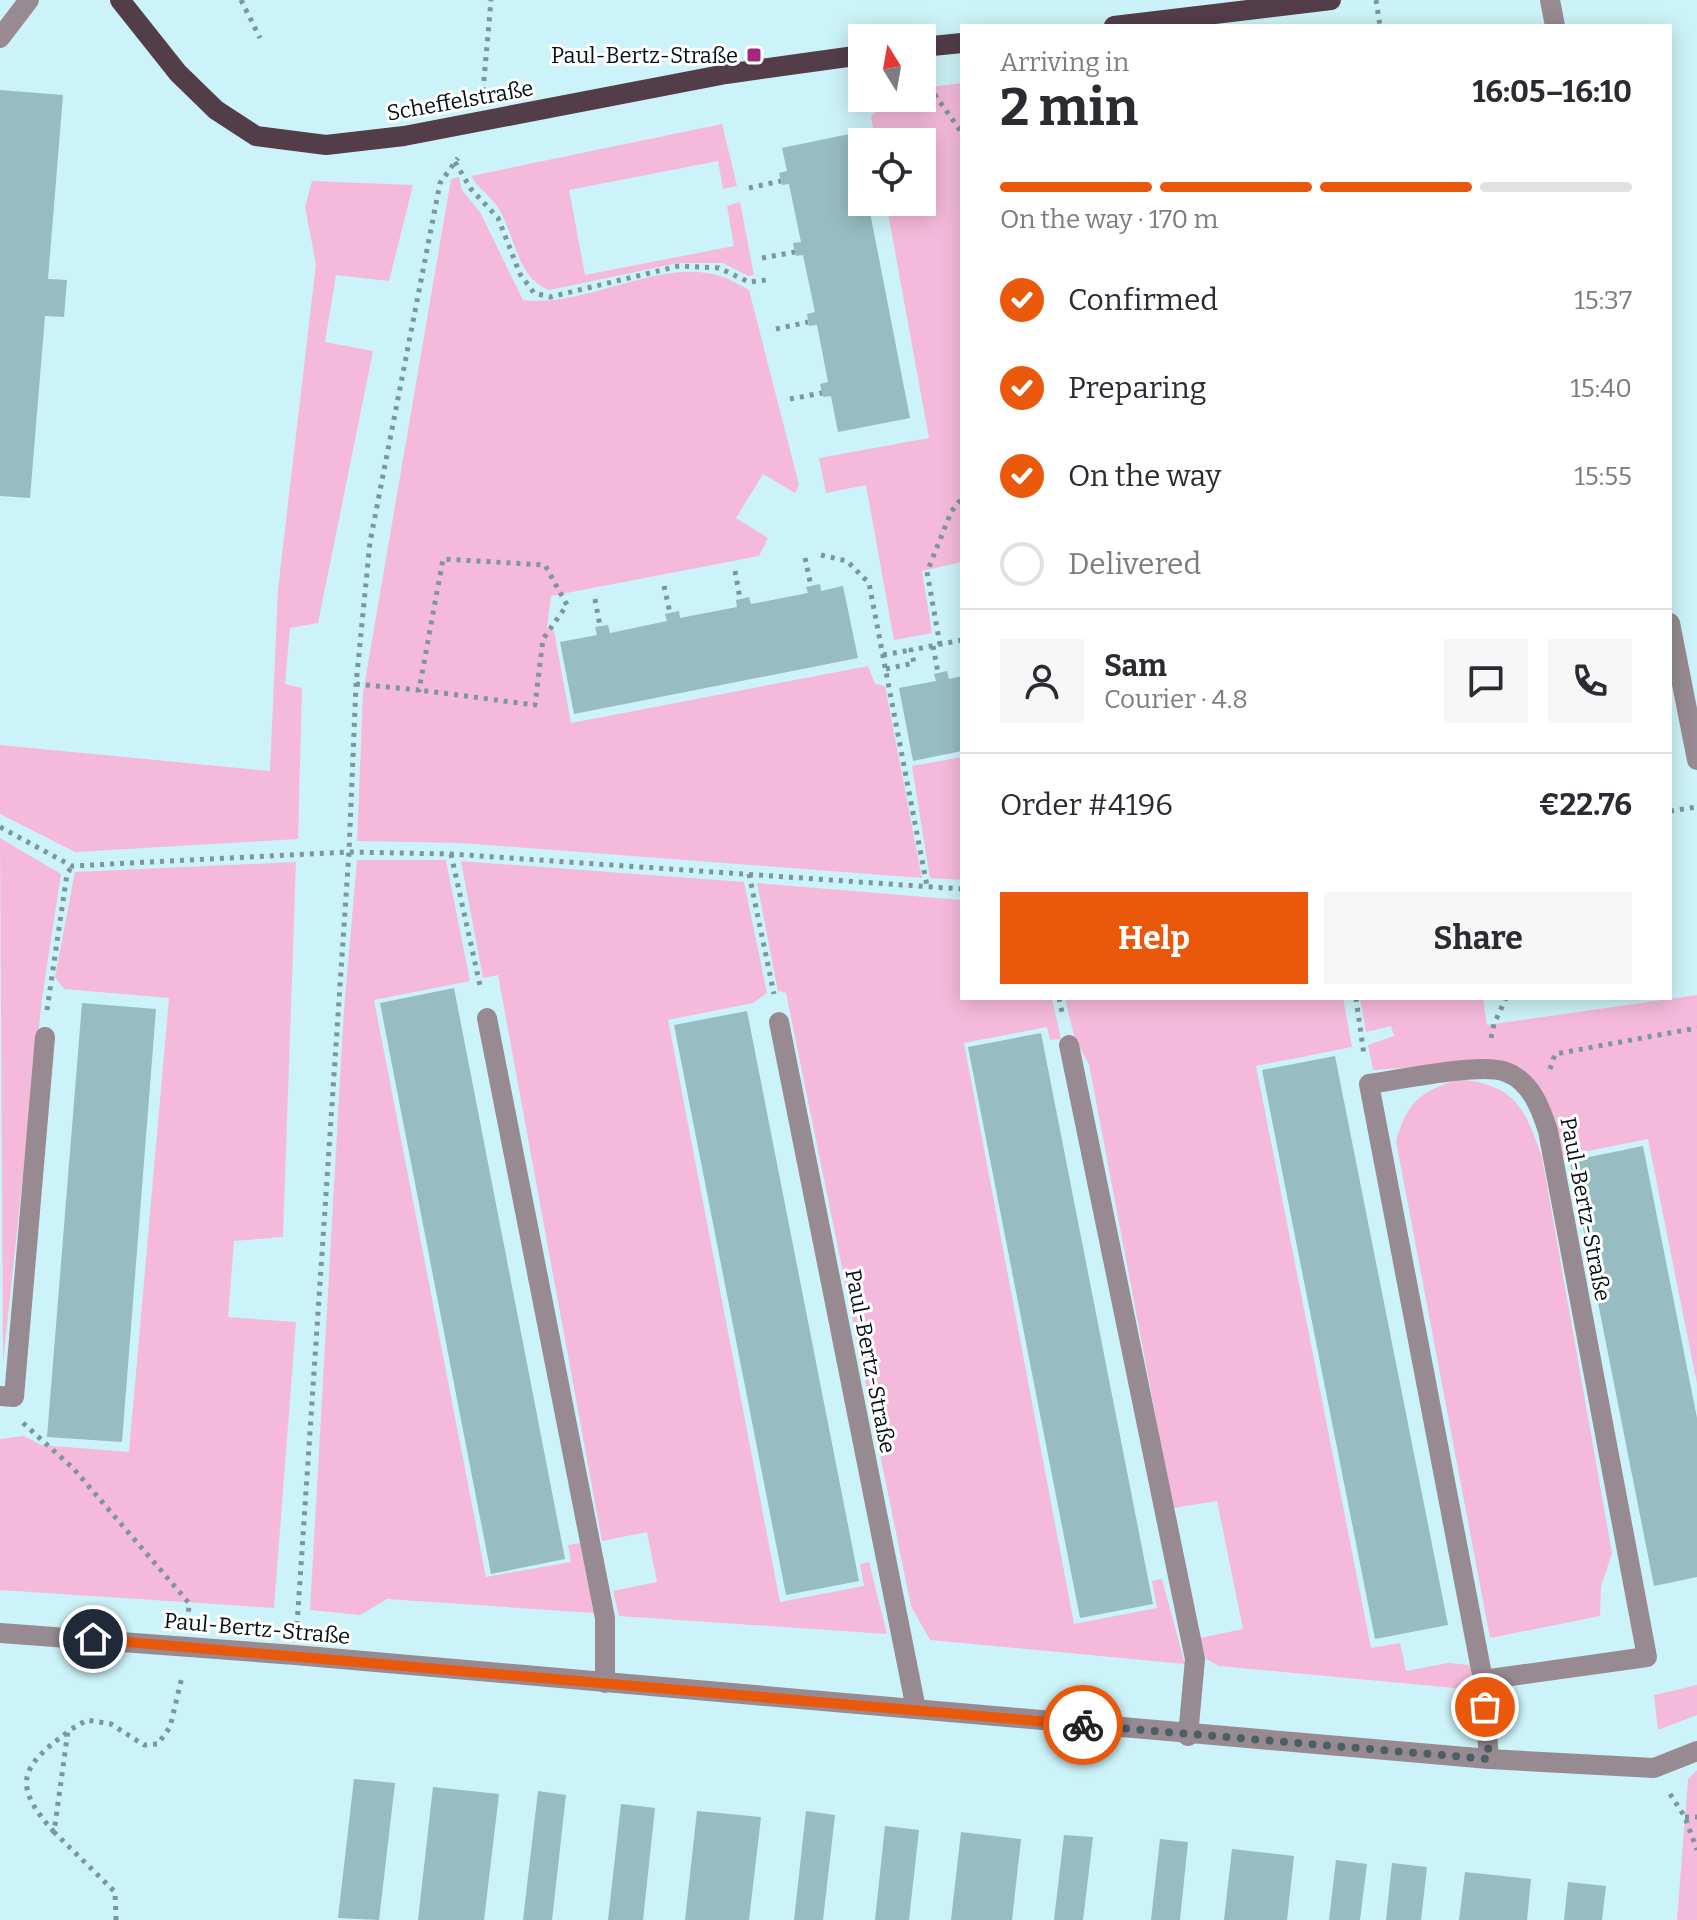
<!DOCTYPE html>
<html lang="en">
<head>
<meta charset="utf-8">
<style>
  :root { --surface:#fff; --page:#f7f7f7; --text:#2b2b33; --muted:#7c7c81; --line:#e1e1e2; --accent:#ea580c }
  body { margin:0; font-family:Bitter,serif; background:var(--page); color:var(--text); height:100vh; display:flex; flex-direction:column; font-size:30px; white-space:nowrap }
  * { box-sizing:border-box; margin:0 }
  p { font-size:26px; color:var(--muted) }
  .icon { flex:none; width:44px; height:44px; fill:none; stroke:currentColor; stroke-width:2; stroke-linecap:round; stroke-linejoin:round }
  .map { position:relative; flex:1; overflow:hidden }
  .sheet { position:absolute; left:960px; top:24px; width:712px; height:976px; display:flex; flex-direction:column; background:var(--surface); border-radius:0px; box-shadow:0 4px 20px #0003 }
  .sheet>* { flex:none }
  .needle { width:52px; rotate:349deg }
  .controls { position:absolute; left:848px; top:24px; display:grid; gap:16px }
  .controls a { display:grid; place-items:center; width:88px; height:88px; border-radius:0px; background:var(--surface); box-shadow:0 4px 20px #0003; font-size:40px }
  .pin { position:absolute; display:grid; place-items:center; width:68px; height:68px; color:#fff; margin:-34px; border:4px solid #fff; border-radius:50%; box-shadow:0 2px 8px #0007 }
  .courier { position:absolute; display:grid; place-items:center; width:80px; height:80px; margin:-40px; border:6px solid #ea580c; border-radius:50%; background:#fff; color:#222; box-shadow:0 2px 10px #0007 }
  .overview em { font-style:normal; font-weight:700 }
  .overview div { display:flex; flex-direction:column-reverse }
  .overview { display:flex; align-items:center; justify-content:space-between; height:136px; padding:0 40px }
  h1 { font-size:52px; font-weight:700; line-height:60px }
  .bar { display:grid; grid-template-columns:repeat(4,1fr); gap:12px 8px; align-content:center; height:96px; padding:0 40px }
  .bar i { height:10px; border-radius:6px; background:var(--line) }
  .bar .current { background:var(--accent) }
  .bar p { grid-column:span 4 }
  .line { display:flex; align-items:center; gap:20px; padding:0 40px; border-top:2px solid var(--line) }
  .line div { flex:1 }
  .round { display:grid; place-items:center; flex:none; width:84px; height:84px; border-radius:0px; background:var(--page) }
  ol { padding:0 40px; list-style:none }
  li { display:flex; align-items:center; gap:24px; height:88px }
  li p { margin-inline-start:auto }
  li .icon { padding:8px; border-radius:50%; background:var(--accent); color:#fff; stroke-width:4 }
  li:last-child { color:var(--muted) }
  li i { width:44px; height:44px; border:4px solid var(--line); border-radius:50% }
  .cta { display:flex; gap:16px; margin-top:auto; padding:16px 40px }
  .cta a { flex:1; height:92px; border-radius:0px; background:var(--accent); color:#fff; font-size:32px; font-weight:700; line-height:92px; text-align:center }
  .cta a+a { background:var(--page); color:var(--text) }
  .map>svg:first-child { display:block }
  .green { fill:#f5badb }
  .building { fill:#97bcc2 }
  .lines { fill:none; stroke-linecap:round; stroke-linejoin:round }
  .path { stroke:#7b979c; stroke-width:5; stroke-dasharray:4 6; stroke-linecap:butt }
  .minor { stroke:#978a91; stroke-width:20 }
  .major { stroke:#533d49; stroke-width:20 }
  .done { stroke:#4a6064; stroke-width:8; stroke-dasharray:0 14.4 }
  .route { stroke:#ea580c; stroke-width:10 }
  .poi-dot { fill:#a4297d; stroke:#fff; stroke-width:3 }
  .labels { text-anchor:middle; stroke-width:6; stroke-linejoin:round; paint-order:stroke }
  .poi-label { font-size:22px; fill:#041113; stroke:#fff; text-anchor:end }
  .street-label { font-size:22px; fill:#041113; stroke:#fff }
</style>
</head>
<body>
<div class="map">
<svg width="1697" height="1920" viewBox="0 0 1697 1920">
  <rect width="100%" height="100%" fill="#ccf3f9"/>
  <g class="green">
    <polygon points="962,83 962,562 922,571 932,633 894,640 866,485 826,493 819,458 929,438 886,202 922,202 922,142 876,142 871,117 887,98 922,98 922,88"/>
    <path d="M 722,124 L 737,186 L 723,189 L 718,161 L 569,190 L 585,275 L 734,246 L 727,206 L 740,202 L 754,275 L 748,276 L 723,263 L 678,263 L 549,290 C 513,277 516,226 492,200 C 485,191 477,187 471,176 Z"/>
    <path d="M 459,177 L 462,190 L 480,212 L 523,300 C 586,308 661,257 720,276 C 730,279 740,285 749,290 L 799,485 L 795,493 L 763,474 L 736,518 L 768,538 L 759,556 L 551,596 L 547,628 L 554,631 L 571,723 L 868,666 L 875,684 L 885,686 L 922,878 L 461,843 L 357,841 L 363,693 L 451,179 Z"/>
    <polygon points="312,181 413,185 389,281 336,275 325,342 373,351 318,623 290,628 285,684 302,688 298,839 75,852 0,814 0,745 270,771 278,589 316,264 305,207"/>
    <polygon points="962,757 962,880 930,878 912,766"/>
    <polygon points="0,838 61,874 42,998 3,1362"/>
    <polygon points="357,860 446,860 470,981 374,1000 486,1577 571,1562 568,1545 580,1543 594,1613 387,1599 360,1615 310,1610 344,1009"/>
    <polygon points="461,861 744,882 767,993 753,1003 668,1020 780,1602 864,1586 860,1564 869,1562 887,1634 619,1616 613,1591 657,1582 647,1532 602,1541 498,975 483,978"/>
    <polygon points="296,862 283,1237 234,1241 228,1317 296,1322 274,1608 0,1590 0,1439 24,1436 41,1445 129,1452 169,998 64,989 55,977 75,872"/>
    <polygon points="757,883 962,900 962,998 1052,998 1061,1039 1050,1040 1047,1027 964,1043 1074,1624 1157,1608 1152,1581 1162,1579 1185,1664 930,1640 911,1606 786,993 778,991"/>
    <polygon points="1697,995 1697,1384 1648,1139 1563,1156 1551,1110 1534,1082 1470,1063 1373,1070 1368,1045 1394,1036 1391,1026 1366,1032 1360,998 1483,998 1487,1025"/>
    <polygon points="1065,998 1343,998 1352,1047 1256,1066 1371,1648 1400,1643 1406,1671 1448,1663 1470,1665 1473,1682 1465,1689 1219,1666 1206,1659 1200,1638 1243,1629 1217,1501 1173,1508 1089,1064 1075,1040"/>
    <path d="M 1458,1079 C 1515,1085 1524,1106 1542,1157 L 1612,1553 L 1601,1587 L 1600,1616 L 1490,1638 L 1396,1141 C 1408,1101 1419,1093 1458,1079 Z"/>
    <polygon points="1697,1685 1697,1715 1658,1730 1654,1695"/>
    <polygon points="1697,1770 1697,1920 1677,1920 1688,1779"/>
  </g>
  <g class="building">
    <polygon points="0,90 63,95 48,279 67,280 64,317 45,316 30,498 0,496"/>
    <polygon points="854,133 862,173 862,202 868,202 910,418 838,432 831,396 823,397 820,384 828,382 817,325 809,326 807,314 815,312 803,255 796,256 793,243 801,242 789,184 782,185 779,173 787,171 782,148"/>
    <polygon points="820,584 821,591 843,586 858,658 574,714 560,642 597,635 595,627 608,625 610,633 667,621 665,614 679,611 680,618 737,607 736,600 749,597 751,604 808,593 806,587"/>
    <polygon points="947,671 949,679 962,676 962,751 913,761 899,688 936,681 934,674"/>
    <polygon points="454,988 565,1559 491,1574 380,1003"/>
    <polygon points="82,1003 156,1009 122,1442 47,1437"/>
    <polygon points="747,1011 859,1581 786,1595 674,1025"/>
    <polygon points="1041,1033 1153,1604 1080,1618 968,1047"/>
    <polygon points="1335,1056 1448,1625 1375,1639 1262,1070"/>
    <polygon points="1643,1146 1697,1418 1697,1577 1654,1586 1570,1161"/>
    <polygon points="354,1779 395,1783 379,1920 338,1918"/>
    <polygon points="433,1787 499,1794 484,1920 418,1920"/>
    <polygon points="538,1791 566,1795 552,1920 523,1920"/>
    <polygon points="621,1804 655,1808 643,1920 608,1920"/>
    <polygon points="697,1811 761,1817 749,1920 685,1920"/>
    <polygon points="806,1811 835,1815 823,1920 794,1920"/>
    <polygon points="885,1826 919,1830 909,1920 875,1920"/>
    <polygon points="961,1832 1021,1839 1012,1920 951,1920"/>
    <polygon points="1064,1835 1093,1837 1083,1920 1054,1920"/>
    <polygon points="1160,1839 1188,1842 1180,1920 1151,1920"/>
    <polygon points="1232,1849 1294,1856 1287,1920 1224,1920"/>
    <polygon points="1336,1860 1367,1864 1360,1920 1329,1920"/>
    <polygon points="1392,1863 1427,1867 1421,1920 1386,1920"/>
    <polygon points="1465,1872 1531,1879 1527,1920 1459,1920"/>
    <polygon points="1568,1882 1606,1886 1602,1920 1564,1920"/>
  </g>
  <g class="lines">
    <g class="path">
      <polyline points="241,0 260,38"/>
      <polyline points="1376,0 1380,26"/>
      <polyline points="923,78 962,133"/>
      <polyline points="483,91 491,0"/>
      <polyline points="455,162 471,189 498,218 520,274 534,293 550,297 679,266 719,268 749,282 767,280"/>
      <polyline points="749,188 781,181"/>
      <polyline points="762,258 795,252"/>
      <polyline points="776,329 808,322"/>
      <polyline points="790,399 822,393"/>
      <polyline points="821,555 847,561 869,583 927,886"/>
      <polyline points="805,558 811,586"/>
      <polyline points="735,571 740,599"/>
      <polyline points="664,586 670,613"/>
      <polyline points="595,599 600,626"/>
      <polyline points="940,645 927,572 951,512 962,498"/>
      <polyline points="933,646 938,673"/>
      <polyline points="883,655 911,650"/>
      <polyline points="886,669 914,663 911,650 962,640"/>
      <polyline points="356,684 419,690 443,559 545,565 567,605 543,639 535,705 419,690"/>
      <polyline points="1670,811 1697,807"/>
      <polyline points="0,827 72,866 349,852 451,854 962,889"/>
      <polyline points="451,854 481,990"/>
      <polyline points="749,874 774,994"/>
      <polyline points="1059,998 1063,1017"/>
      <polyline points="1356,998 1364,1055"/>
      <polyline points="47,1010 67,874 72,866"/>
      <polyline points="1491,1038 1494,1024 1506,998"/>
      <polyline points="1550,1069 1555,1054 1697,1028"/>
      <polyline points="23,1423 73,1468 189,1603 188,1620"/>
      <polyline points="297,1625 349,852 356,684 370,542 440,183 458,158"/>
      <polyline points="1670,1794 1685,1817 1697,1850"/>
      <polyline points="1685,1817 1697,1817"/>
      <path d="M 54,1832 C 13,1786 18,1768 68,1732"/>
      <polyline points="116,1920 115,1892 54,1832 68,1731 87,1720 111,1724 144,1745 158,1744 170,1727 182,1677"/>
    </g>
    <g class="minor">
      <polyline points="1550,0 1555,26"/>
      <polyline points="0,38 29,0"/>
      <polyline points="1670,623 1697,760"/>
      <polyline points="487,1018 605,1618 605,1683"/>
      <polyline points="779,1022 916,1709"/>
      <polyline points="1069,1045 1195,1659 1188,1736"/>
      <polyline points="0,1396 14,1397 45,1037"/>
      <polyline points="0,1633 295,1655 1489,1759 1654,1768 1697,1751"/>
      <path d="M 1483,1680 L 1647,1657 L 1548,1131 C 1541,1109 1531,1081 1506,1072 C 1481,1062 1398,1080 1369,1084 L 1483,1680 L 1489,1759"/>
    </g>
    <g class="major">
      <polyline points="120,0 178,73 216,110 256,136 326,145 404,136 726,74 862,55"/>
      <polyline points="1114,26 1331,0"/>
      <polyline points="922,47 962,43"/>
    </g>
  </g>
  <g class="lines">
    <polyline class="done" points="1083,1725 1489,1759 1485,1707"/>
    <polyline class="route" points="93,1639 1083,1725"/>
  </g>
  <rect class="poi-dot" x="746" y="47" width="16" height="16" rx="4"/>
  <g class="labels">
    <g class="poi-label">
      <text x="738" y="63">Paul-Bertz-Straße</text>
    </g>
    <g class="street-label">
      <text transform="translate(460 100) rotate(-10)" y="8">Scheffelstraße</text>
      <text transform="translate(1586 1209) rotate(79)" y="8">Paul-Bertz-Straße</text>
      <text transform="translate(871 1361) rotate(79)" y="8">Paul-Bertz-Straße</text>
      <text transform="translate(257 1628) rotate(5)" y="8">Paul-Bertz-Straße</text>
    </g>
  </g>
</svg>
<div class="controls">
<a><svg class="needle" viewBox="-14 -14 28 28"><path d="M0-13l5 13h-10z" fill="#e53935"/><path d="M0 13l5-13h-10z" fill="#7c7c81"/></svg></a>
<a><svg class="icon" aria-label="locate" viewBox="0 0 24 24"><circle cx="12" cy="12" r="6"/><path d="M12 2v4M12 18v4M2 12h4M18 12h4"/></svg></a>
</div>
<div class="pin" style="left:1485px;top:1707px;background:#ea580c"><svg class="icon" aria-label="bag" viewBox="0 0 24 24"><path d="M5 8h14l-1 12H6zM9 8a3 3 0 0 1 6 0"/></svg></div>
<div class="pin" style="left:93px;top:1639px;background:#1f2937"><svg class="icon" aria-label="home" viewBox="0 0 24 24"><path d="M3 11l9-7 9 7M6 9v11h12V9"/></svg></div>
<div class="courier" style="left:1083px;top:1725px"><svg class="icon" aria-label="bike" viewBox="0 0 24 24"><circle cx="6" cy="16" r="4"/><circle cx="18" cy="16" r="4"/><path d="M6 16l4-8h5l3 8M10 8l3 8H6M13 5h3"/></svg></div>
<section class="sheet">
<div class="overview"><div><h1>2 min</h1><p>Arriving in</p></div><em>16:05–16:10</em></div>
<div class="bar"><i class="current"></i><i class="current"></i><i class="current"></i><i></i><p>On the way · 170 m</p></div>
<ol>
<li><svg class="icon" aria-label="check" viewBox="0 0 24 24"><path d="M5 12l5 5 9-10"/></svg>Confirmed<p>15:37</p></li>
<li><svg class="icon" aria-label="check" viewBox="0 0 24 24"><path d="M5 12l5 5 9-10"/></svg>Preparing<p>15:40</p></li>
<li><svg class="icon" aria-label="check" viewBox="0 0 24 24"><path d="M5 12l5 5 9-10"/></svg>On the way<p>15:55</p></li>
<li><i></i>Delivered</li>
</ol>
<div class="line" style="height:144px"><a class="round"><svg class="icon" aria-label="person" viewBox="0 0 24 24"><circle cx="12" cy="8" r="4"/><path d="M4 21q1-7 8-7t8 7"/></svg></a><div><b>Sam</b><p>Courier · 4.8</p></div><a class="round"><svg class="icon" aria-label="chat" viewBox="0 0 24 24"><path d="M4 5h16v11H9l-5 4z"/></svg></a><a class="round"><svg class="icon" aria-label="phone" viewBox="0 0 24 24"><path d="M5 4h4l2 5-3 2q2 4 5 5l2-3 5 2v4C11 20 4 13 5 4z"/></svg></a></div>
<div class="line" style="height:104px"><div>Order #4196</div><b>€22.76</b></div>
<div class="cta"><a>Help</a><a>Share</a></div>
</section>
</div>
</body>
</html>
